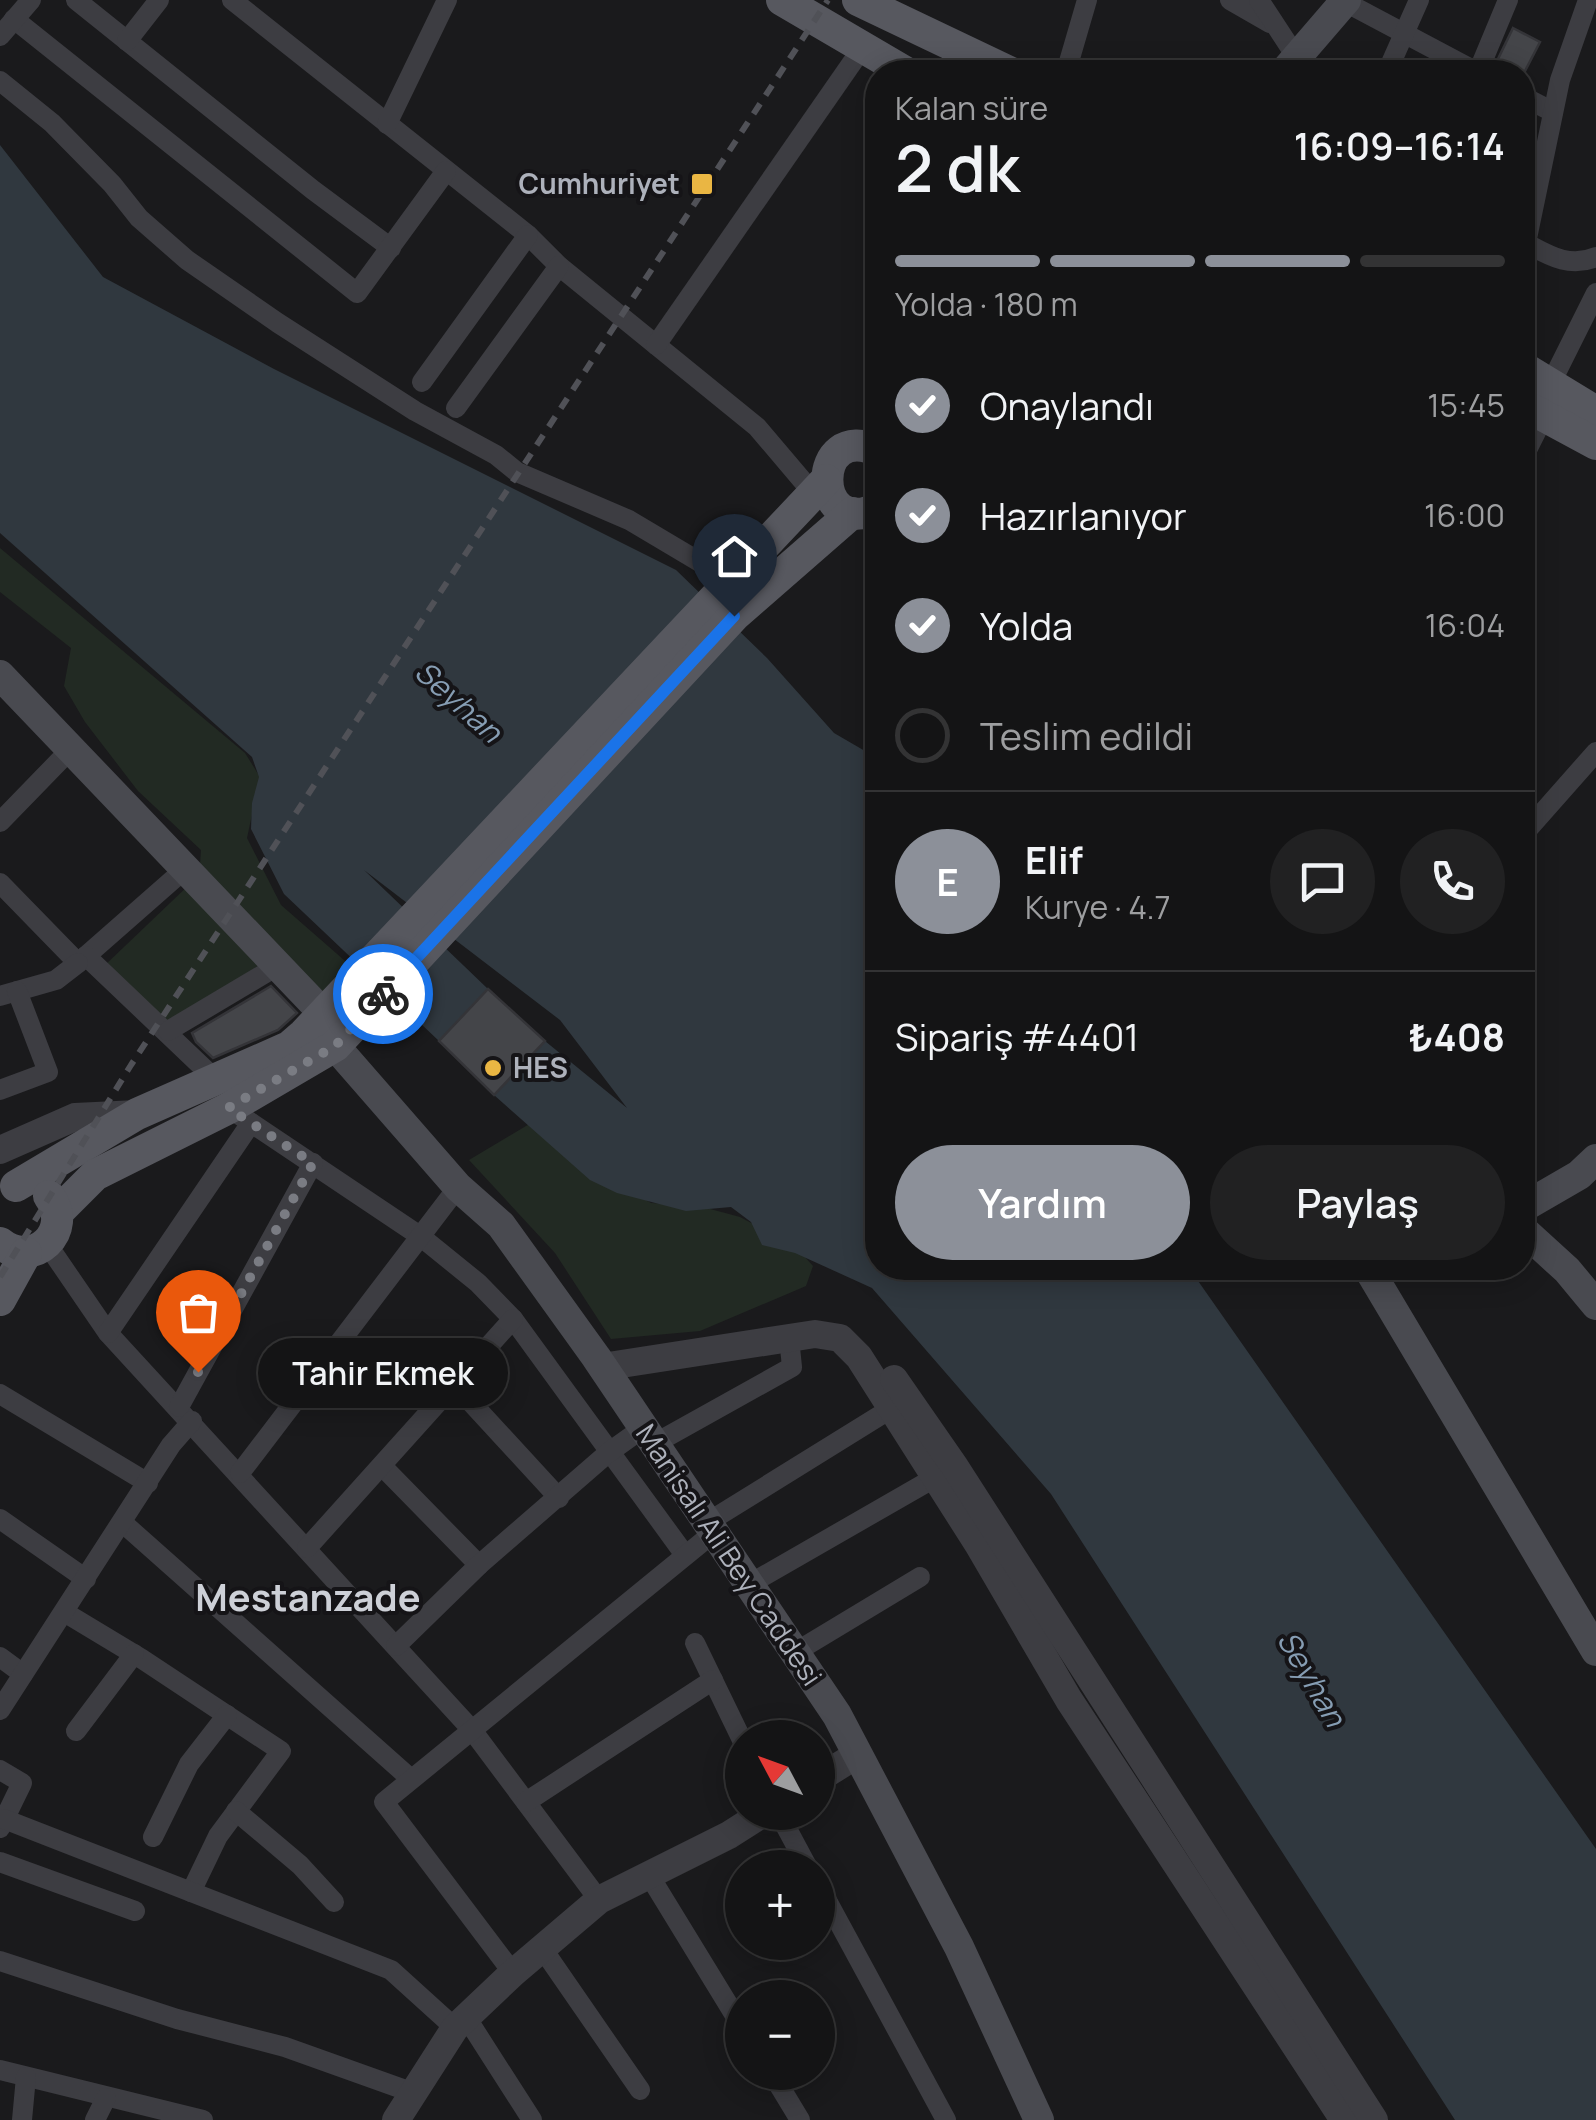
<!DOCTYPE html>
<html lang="tr">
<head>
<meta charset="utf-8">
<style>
  :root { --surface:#141415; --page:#212122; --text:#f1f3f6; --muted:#9d9ea0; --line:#333334; --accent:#8c9099 }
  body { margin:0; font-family:Manrope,sans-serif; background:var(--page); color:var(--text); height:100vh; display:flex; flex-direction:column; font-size:38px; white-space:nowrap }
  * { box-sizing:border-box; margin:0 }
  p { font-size:32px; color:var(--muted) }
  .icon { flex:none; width:55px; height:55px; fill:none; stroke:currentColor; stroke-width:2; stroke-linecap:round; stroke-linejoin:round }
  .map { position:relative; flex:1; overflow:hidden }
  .drawer { position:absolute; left:865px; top:60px; width:670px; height:1220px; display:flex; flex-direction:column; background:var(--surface); border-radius:40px; box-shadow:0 5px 25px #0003,0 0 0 2px var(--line) }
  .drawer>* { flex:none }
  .needle { width:65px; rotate:311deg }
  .tools { position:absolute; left:725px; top:1720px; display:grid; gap:20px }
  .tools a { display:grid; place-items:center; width:110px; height:110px; border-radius:50%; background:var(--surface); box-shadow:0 5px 25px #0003,0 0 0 2px var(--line); font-size:50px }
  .pin { position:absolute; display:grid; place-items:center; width:85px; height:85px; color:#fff; margin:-102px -42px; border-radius:50% 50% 50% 0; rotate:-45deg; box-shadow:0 0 10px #0007 }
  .pin .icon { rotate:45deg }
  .courier { position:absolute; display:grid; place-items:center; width:100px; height:100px; margin:-50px; border:8px solid #1a73e8; border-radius:50%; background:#fff; color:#222; box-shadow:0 2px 12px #0007 }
  .bubble { position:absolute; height:70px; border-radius:35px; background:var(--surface); box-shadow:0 5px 25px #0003,0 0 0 2px var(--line); font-size:32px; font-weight:600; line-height:70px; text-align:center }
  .headline em { font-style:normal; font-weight:600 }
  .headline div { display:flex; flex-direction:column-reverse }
  .headline { display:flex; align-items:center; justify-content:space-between; height:170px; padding:0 30px }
  h1 { font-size:65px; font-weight:600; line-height:75px }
  .bar { display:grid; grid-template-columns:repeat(4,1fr); gap:15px 10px; align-content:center; height:120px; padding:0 30px }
  .bar i { height:12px; border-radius:8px; background:var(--line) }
  .bar .on { background:var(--accent) }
  .bar p { grid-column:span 4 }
  .line { display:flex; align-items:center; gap:25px; padding:0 30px; border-top:2px solid var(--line) }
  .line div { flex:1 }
  .round { display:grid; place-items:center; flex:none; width:105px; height:105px; border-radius:52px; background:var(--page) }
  ol { padding:0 30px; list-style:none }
  li { display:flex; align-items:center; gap:30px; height:110px }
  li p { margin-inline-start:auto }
  li .icon { padding:10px; border-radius:50%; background:var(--accent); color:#fff; stroke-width:4 }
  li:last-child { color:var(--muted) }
  li i { width:55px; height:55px; border:5px solid var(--line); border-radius:50% }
  .button { display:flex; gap:20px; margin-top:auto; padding:20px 30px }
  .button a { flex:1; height:115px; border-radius:60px; background:var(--accent); color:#fff; font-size:40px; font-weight:600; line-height:115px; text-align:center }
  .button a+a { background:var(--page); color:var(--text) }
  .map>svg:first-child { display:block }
  .green { fill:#222a23 }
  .water { fill:#30383f }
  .building { fill:#444549; stroke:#343438; stroke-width:2.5 }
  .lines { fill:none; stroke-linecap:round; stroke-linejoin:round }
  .minor { stroke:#3d3d42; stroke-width:20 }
  .tertiary { stroke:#3d3d42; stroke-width:28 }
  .secondary { stroke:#494a50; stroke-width:30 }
  .primary { stroke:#57585f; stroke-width:32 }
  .rail { stroke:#505157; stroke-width:6; stroke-dasharray:12 10; stroke-linecap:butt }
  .done { stroke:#7a7c83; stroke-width:10; stroke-dasharray:0 18 }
  .route { stroke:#1a73e8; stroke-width:12 }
  .poi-dot { fill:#eab643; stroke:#151417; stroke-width:4 }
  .labels { text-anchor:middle; stroke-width:8; stroke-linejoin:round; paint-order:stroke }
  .poi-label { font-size:28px; font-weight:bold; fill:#adb1bb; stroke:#151417; text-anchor:end }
  .street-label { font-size:28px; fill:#adb1bb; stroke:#151417 }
  .water-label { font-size:30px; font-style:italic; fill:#869db3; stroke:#151417 }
  .district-label { font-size:38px; font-weight:bold; fill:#cdd0d7; stroke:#151417 }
</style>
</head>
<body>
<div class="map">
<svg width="1596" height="2120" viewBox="0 0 1596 2120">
  <rect width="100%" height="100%" fill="#1a1a1c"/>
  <g class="green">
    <polygon points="0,548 245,753 260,777 247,838 281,905 352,967 322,994 200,865 201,850 138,791 85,722 64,686 71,648 0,592"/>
    <polygon points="192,882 260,964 174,1032 102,968"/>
    <polygon points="531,1123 586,1164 651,1203 703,1207 740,1217 795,1246 813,1266 806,1286 700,1331 611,1339 555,1253 469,1160"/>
  </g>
  <polygon class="water" points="0,145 103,277 274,369 676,570 767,658 834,733 877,758 878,1268 1189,1268 1596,1849 1596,2120 1455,2120 1051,1494 872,1288 795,1253 762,1245 751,1222 731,1207 686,1211 617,1193 590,1180 494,1095 545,1041 627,1108 560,1020 364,870 488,989 439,1041 284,894 251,829 252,803 259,777 252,757 0,533"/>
  <g class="building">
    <polygon points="1513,28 1540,42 1523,75 1497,61"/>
    <polygon points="271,986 297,1013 278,1030 213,1058 196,1042 192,1033"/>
    <polygon points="488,989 545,1041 494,1095 439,1041"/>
  </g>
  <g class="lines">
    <g class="minor">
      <polyline points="76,0 313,190 391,248"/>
      <polyline points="232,0 528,235 559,266 757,427 813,493"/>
      <polyline points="1230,0 1270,23"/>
      <polyline points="1259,0 1297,58"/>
      <polyline points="1345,2 1477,72"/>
      <polyline points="14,19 357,293 446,171"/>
      <polyline points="0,36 31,0"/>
      <polyline points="127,41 159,0"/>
      <polyline points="1066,72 1087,0"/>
      <polyline points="1387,72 1419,0"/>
      <polyline points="1478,72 1508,0"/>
      <polyline points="0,81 52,123 112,184 139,218 187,260 278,323 415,411 496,455 517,472 629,520 703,564"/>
      <polyline points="1522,96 1553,112"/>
      <polyline points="387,124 447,0"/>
      <path d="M 1522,241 C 1547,254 1568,269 1596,257"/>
      <polyline points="1526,243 1560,80 1588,0"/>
      <polyline points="656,345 863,47"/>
      <polyline points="422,382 528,235"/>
      <polyline points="1550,385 1596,293"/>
      <polyline points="456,408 559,266"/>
      <polyline points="1522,460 1544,416"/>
      <polyline points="0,822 70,750"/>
      <polyline points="1522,836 1596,752"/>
      <polyline points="0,883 78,963 185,869"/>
      <polyline points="86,956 214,1078"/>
      <polyline points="0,996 56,980 78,963"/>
      <polyline points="168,1031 279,965"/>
      <polyline points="0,1090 48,1072 17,991"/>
      <polyline points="229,1108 420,1236 478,1283 513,1319 685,1555"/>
      <polyline points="47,1244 108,1333 472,1730 599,1900"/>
      <polyline points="108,1333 251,1123"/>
      <polyline points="455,1385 559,1498"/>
      <polyline points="0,1394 148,1483"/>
      <polyline points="179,1407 313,1163"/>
      <polyline points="654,1444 792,1367 789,1338"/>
      <polyline points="383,1467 479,1565"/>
      <polyline points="240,1473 458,1187"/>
      <polyline points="0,1519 86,1579"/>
      <polyline points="123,1523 411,1779"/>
      <polyline points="705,1524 892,1408"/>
      <polyline points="307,1548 513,1319"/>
      <polyline points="748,1585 936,1477"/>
      <polyline points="64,1612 142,1659 281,1751 218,1836 191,1892"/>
      <polyline points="695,1643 742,1740"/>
      <polyline points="396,1646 479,1565 608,1453 643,1428"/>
      <polyline points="794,1653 920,1577"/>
      <polyline points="0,1657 23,1674"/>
      <polyline points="0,1710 171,1445 192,1421"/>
      <polyline points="76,1731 134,1654"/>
      <polyline points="0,1770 22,1783 0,1828"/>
      <polyline points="526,1802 713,1680"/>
      <polyline points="236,1811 300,1865 334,1902"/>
      <polyline points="778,1812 808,1868"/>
      <polyline points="4,1819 391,1970 455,2028"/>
      <polyline points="153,1837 189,1764 227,1715"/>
      <polyline points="0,1862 135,1911"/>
      <polyline points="649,1875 742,2027"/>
      <polyline points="818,1884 946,2120"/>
      <polyline points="542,1948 640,2090"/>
      <polyline points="0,1961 177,2019 285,2047 411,2092"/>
      <polyline points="513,1973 384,1802 712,1534"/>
      <polyline points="466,2017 532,2120"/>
      <polyline points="0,2070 203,2120"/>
      <polyline points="771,2072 800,2120"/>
      <polyline points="22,2120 26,2077"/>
      <polyline points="95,2120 106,2098"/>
    </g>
    <g class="tertiary">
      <polyline points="0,1150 75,1117 137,1114"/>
      <polyline points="602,1367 815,1334 840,1338 859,1357 978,1544 1069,1700 1344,2120"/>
      <polyline points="894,1379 955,1467 1374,2120"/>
      <polyline points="818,1779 858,1754"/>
      <polyline points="396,2120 455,2028 513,1973 599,1900 729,1835 765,1812"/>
    </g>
    <g class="secondary">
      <polyline points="1284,72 1346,0"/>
      <polyline points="0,675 324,1014 335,1046 458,1187 501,1225 596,1357 837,1715 959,1947 1039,2120"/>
      <polyline points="1522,1208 1579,1175 1596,1159"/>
      <polyline points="1522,1229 1567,1270 1596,1305"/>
      <polyline points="1368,1268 1596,1651"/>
    </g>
    <g class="primary">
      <polyline points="782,0 905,72"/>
      <polyline points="858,0 1009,72"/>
      <polyline points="1522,367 1596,412"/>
      <polyline points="1522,404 1596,444"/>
      <path d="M 878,451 C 810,419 811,541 878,508"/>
      <polyline points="16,1186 137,1114 289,1047 304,1034 826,480"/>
      <polyline points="57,1213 95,1175 229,1108 335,1046 734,616 852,513"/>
      <path d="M 0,1243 C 33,1270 75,1231 49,1196"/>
      <polyline points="0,1300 26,1253"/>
    </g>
    <polyline class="rail" points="0,1277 131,1065 828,0"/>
  </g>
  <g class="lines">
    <polyline class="done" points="198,1372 313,1163 228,1108 335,1046 383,994"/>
    <polyline class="route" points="383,994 734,616"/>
  </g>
  <g class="poi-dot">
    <rect x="690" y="172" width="24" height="24" rx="5"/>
    <circle cx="493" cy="1068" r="10"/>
  </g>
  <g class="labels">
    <g class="poi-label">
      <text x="680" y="194">Cumhuriyet</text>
      <text x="513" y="1078" text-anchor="start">HES</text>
    </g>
    <g class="street-label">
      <text transform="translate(729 1555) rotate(56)" y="10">Manisalı Ali Bey Caddesi</text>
    </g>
    <g class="water-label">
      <text transform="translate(458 702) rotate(42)" y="10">Seyhan</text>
      <text transform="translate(1311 1679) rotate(60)" y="10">Seyhan</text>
    </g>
    <g class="district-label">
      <text x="308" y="1611">Mestanzade</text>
    </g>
  </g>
</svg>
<div class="tools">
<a><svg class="needle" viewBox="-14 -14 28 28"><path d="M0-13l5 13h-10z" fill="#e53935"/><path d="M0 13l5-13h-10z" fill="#9d9ea0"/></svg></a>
<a>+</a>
<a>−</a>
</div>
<div class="pin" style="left:198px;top:1372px;background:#ea580c"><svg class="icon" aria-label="bag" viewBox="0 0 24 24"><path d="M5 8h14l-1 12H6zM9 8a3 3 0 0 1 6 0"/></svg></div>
<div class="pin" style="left:734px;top:616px;background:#1f2937"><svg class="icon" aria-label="home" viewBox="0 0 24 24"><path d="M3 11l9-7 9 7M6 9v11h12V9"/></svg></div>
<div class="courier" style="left:383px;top:994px"><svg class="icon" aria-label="bike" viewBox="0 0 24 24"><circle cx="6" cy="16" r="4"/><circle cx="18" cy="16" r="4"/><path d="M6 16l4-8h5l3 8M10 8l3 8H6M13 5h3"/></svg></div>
<div class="bubble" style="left:258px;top:1338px;width:250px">Tahir Ekmek</div>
<section class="drawer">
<div class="headline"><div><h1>2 dk</h1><p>Kalan süre</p></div><em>16:09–16:14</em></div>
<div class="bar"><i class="on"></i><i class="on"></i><i class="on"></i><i></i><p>Yolda · 180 m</p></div>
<ol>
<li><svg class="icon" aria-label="check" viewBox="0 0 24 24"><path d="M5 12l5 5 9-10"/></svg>Onaylandı<p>15:45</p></li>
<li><svg class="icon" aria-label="check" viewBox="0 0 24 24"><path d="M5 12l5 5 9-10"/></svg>Hazırlanıyor<p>16:00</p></li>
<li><svg class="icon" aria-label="check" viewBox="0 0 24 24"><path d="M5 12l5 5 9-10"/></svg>Yolda<p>16:04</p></li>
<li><i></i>Teslim edildi</li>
</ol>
<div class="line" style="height:180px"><b class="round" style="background:var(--accent);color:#fff">E</b><div><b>Elif</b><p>Kurye · 4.7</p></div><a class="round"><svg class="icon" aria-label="chat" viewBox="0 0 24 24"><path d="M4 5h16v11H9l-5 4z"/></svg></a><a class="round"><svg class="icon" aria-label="phone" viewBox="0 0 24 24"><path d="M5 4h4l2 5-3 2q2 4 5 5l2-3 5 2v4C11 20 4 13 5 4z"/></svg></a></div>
<div class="line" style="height:130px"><div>Sipariş #4401</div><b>₺408</b></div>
<div class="button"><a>Yardım</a><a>Paylaş</a></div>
</section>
</div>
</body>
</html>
